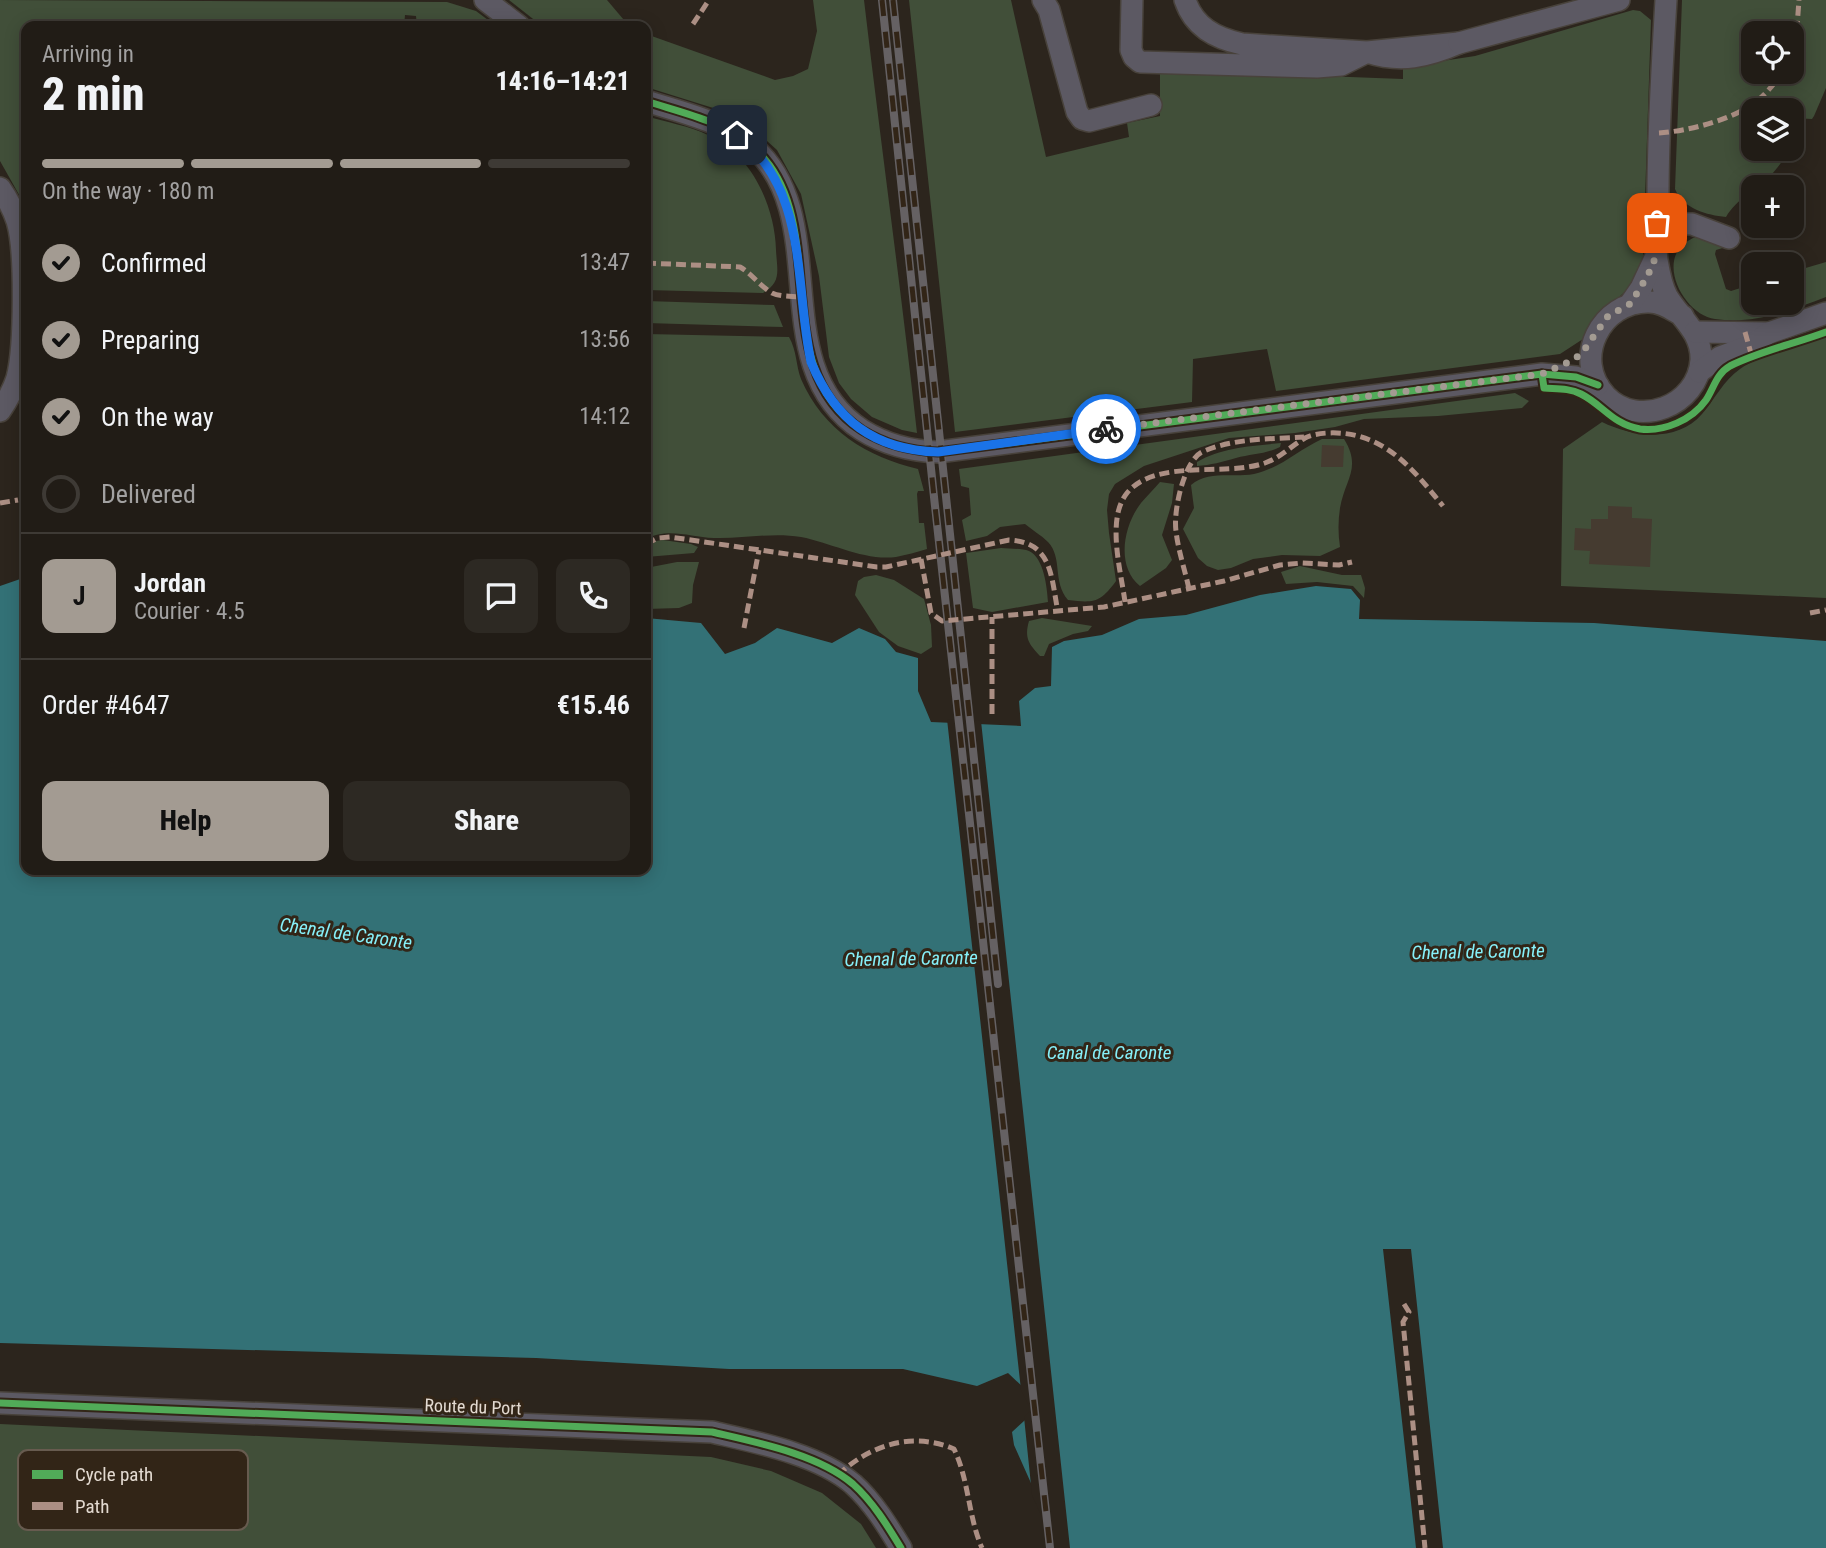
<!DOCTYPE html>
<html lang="en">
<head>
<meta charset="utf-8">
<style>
  :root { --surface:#211c16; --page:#2d2923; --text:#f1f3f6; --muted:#a2a1a1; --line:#3e3a35; --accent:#a39b92 }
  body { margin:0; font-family:"Roboto Condensed",sans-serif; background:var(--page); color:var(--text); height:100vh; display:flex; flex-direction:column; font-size:26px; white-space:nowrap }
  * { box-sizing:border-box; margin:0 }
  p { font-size:23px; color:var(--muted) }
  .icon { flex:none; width:38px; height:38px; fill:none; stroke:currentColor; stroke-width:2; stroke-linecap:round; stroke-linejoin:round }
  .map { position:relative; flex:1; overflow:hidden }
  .side { position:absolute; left:21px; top:21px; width:630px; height:854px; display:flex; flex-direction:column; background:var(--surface); border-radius:14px; box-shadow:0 4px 18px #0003,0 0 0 2px var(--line) }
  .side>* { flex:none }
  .buttons { position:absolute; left:1741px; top:21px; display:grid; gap:14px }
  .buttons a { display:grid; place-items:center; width:63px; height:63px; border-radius:14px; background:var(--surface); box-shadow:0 4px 18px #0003,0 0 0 2px var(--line); font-size:35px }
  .pin { position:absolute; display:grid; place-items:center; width:60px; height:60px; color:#fff; margin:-30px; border-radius:14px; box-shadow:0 4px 10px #0006 }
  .courier { position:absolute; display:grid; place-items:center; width:70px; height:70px; margin:-35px; border:5px solid #1a73e8; border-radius:50%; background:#fff; color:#222; box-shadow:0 2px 9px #0007 }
  .headline em { font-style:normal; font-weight:800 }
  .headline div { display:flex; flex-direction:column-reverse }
  .headline { display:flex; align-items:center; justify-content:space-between; height:119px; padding:0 21px }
  h1 { font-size:46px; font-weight:800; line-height:52px }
  .bar { display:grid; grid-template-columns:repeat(4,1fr); gap:10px 7px; align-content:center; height:84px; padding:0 21px }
  .bar i { height:9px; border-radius:5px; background:var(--line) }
  .bar .on { background:var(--accent) }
  .bar p { grid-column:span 4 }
  .line { display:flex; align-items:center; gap:18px; padding:0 21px; border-top:2px solid var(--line) }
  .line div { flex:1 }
  .round { display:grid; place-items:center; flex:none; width:74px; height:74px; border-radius:14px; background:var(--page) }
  ol { padding:0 21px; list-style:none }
  li { display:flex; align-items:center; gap:21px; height:77px }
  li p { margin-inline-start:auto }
  li .icon { padding:7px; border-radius:50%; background:var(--accent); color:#111; stroke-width:4 }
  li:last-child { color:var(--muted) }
  li i { width:38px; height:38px; border:4px solid var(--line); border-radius:50% }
  .action { display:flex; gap:14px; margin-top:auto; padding:14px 21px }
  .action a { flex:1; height:80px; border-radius:14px; background:var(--accent); color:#111; font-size:28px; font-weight:800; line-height:80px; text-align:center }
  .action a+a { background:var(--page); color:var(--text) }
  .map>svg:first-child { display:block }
  .green { fill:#414f39; fill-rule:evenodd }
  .water { fill:#337176 }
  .pier { fill:#2c251d }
  .building { fill:#453b30 }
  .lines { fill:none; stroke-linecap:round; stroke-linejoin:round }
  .minor-casing { stroke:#48423b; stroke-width:24 }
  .minor { stroke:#5c5963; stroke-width:21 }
  .rail-casing { stroke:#656163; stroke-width:8 }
  .rail { stroke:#322517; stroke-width:5; stroke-dasharray:16; stroke-linecap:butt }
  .quiet { stroke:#ac8f84; stroke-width:5; stroke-dasharray:10 5; stroke-linecap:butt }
  .cycleway-casing { stroke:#322517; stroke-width:11 }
  .cycleway { stroke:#51ab58; stroke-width:7 }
  .done { stroke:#a39b92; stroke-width:7; stroke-dasharray:0 12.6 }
  .route { stroke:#1a73e8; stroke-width:9 }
  .labels { text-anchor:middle; stroke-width:6; stroke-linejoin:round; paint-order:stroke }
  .street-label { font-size:18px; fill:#e3dad1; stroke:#322517 }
  .water-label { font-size:19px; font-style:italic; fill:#86f0f9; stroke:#322517 }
  .key { fill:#322517; stroke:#675b4f; stroke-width:2 }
  .key-label { font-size:19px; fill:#e3dad1 }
</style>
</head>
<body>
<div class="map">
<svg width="1826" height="1548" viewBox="0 0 1826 1548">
  <rect width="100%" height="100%" fill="#2c251d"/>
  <g class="green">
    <polygon points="0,0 447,2 476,11 496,26 417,26 416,16 405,15 404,26 26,26 26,207 0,161"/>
    <polygon points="509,0 607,0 629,26 542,26"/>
    <path d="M 813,0 L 864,0 C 881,145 901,289 917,433 L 902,430 L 872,417 L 851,399 L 839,383 L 829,357 L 819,276 L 801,194 L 777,150 L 756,131 L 726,112 L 646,87 L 646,34 L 775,80 L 793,76 L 808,69 L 817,31 Z"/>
    <polygon points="909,0 1011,0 1046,157 1129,137 1127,123 1160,116 1160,70 1403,79 1403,67 1475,56 1633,10 1640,11 1651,20 1643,258 1629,288 1606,309 1583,339 1560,354 1276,391 1267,349 1193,359 1192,402 955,432"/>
    <path d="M 1682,0 L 1826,0 L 1826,88 L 1814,116 L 1812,119 L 1792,118 L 1792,110 L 1754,110 L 1754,149 L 1791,150 C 1784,158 1778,168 1770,176 C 1756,191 1737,198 1726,217 C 1707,215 1683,209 1675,189 ZM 1754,33 L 1792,33 L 1792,72 L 1754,72 Z"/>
    <path d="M 646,116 C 666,122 689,126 708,135 C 751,153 775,206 776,250 C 777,270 782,282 763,293 L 646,290 Z"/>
    <path d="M 1693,238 L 1706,238 L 1726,247 L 1716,250 L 1715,254 L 1726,289 L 1731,291 L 1753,284 L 1754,303 L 1792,303 L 1792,272 L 1826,262 L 1826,297 C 1791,310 1754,325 1715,319 C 1690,316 1664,277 1677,252 C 1680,245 1686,242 1693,238 Z"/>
    <polygon points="646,301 774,305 783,327 646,323"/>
    <path d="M 646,334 L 789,337 C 797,351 796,366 801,379 C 823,430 867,457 918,469 L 924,491 L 918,491 L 917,494 L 919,523 L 924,523 L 927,549 C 917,552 906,555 896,557 C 864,561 832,543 801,537 C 772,532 743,539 714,538 C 690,537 668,527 646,539 Z"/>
    <path d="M 1826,337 L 1826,598 L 1561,586 L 1563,449 L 1602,422 C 1633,437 1677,443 1702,414 C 1715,399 1723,381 1740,369 C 1764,352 1799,347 1826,337 Z"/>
    <path d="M 1515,393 L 1529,401 L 1522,408 L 1438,416 L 1364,419 L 1335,427 L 1295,433 L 1229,438 L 1144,466 L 1115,484 L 1109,494 L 1107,510 L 1109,533 L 1116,581 C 1100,603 1094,603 1068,600 C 1052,581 1063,558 1048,542 C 1041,535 1032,530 1025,524 L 1000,527 L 987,536 L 966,541 L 962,520 L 971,515 L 969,488 L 961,486 L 959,469 Z"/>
    <path d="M 1322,439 L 1344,439 C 1362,468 1345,479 1340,508 C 1338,521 1338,534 1340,547 L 1320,556 L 1282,555 L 1253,559 L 1231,568 L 1218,570 L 1207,566 L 1198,558 L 1183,529 L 1194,508 L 1191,485 C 1208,470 1233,478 1254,474 C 1281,468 1298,450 1322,439 Z"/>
    <path d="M 1281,443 L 1280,447 C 1266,454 1251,454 1236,458 C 1222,462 1211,465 1197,466 L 1197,462 C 1222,447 1253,446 1281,443 Z"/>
    <path d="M 1160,482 L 1174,484 L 1172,503 L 1162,535 L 1172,560 L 1166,568 L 1140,586 C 1116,567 1123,526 1141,503 C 1147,496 1154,489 1160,482 Z"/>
    <polygon points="663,540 691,544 698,547 694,553 646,557 646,549 656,541"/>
    <path d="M 1001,548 C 1009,549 1022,548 1029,551 C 1044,558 1047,587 1048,602 L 992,612 L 973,608 L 966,553 Z"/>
    <polygon points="677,562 699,562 693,585 692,603 679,608 646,609 646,568"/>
    <polygon points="1300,566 1342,575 1361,575 1365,588 1364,598 1353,586 1317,582 1286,584 1281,572"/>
    <polygon points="876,575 894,580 924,599 931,625 932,647 921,654 898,646 879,632 855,595 858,581 864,577"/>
    <path d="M 1042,618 L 1092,626 L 1088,631 L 1073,634 L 1049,644 L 1044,656 L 1040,656 C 1029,644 1024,638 1029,621 Z"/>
    <polygon points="0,1424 711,1457 771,1471 822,1493 861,1524 876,1548 0,1548"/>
  </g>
  <polygon class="water" points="26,577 26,870 646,870 646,618 701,623 725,654 755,643 777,628 832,643 859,628 885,639 896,652 918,658 918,691 931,722 1021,726 1019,701 1035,688 1051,686 1052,647 1064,641 1102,635 1139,619 1186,615 1260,595 1316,586 1351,589 1360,600 1359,619 1594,623 1826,641 1826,1548 1443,1548 1411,1249 1383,1249 1416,1548 1060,1548 1014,1445 1012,1432 1035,1411 1024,1388 1008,1373 977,1386 903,1369 729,1369 536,1358 0,1343 0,586"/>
  <polygon class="pier" points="947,719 981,721 1070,1548 1056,1548 1032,1495 1024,1417 1031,1410 1021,1390"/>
  <g class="building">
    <polygon points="1322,445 1344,446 1343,467 1321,467"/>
    <polygon points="1608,506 1632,507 1632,518 1652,519 1650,567 1589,564 1590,551 1574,550 1575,528 1591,529 1591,519 1608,519"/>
  </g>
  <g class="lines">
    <defs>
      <g id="minor">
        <polyline points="485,0 519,26"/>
        <polyline points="1043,0 1049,10 1077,112 1082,119 1089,121 1151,105"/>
        <path d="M 1132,0 L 1131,50 L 1134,57 L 1140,62 L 1317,67 L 1341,65 L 1367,52 C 1401,63 1427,57 1459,43 L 1367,52 L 1242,44 C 1215,38 1194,27 1185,0"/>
        <path d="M 1666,0 C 1662,65 1658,131 1658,197 C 1657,217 1654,240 1657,260 C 1659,272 1661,285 1667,296 C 1680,318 1702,332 1701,360 C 1698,406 1638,429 1606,396 C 1571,359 1601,301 1649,302 C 1662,302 1672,310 1683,316"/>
        <polyline points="1459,43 1619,0"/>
        <path d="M 646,101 C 683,113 723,121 753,147 C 835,218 763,366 862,430 C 886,445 910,451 938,452 L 1542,374 L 1576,377 L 1598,385"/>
        <path d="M 0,188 C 7,198 13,209 17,221 C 26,250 25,348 17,378 C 13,390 7,401 0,411"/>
        <polyline points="1657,223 1692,224 1729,238"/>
        <polyline points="1630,304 1641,288 1656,256"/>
        <polyline points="1695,332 1769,333"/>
        <polyline points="1699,372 1720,357 1749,346 1769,333 1826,313"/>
        <path d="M 0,1403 L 712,1432 C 755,1442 818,1454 853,1484 C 873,1502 887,1525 901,1548"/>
      </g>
    </defs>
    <use href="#minor" class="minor-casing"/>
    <use href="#minor" class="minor"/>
    <defs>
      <g id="rail">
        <polyline points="882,0 934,497 1050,1548"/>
        <polyline points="893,0 998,984"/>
      </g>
    </defs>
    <use href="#rail" class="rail-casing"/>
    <use href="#rail" class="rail"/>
    <g class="quiet">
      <polyline points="693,24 709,0"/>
      <polyline points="1792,45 1797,27 1799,0"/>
      <path d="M 1659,133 C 1688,131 1733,120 1757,101 C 1767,93 1775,83 1782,72"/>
      <path d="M 646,263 L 740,267 C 752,274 760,286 772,293 C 781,297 792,296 801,297"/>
      <polyline points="1745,332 1752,357"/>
      <polyline points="0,503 18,500"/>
      <path d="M 646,544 L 658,538 L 670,537 L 877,567 L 886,567 L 1009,540 C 1053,542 1051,578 1058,612"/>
      <polyline points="921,559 931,613 942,621 1104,607 1224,581 1280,565 1302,563 1339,565 1352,562"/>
      <path d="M 1189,589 C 1185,570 1178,550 1176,531 C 1173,511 1184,461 1202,452 C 1233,438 1272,439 1304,437"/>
      <path d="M 1125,602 C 1121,571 1106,519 1127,493 C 1156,458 1225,477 1265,463 C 1280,458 1291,446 1305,438 C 1319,431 1344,432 1358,436 C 1396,446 1419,477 1443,506"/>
      <polyline points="1810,613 1826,610"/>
      <polyline points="744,628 759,550"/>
      <polyline points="992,714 992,617"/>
      <polyline points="1404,1304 1409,1312 1403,1322 1425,1548"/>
      <path d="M 838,1475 C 870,1445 912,1431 954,1449 C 969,1480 968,1516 982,1548"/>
    </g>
    <defs>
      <g id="cycleway">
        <path d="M 646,101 C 683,113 723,121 753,147 C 835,218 763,366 862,430 C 886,445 910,451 938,452 L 1542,374 L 1576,377 L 1598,385"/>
        <path d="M 1542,374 L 1544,388 C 1557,389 1569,388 1581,394 C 1603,405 1612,424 1640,429 C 1664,432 1692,420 1706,400 C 1714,388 1716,374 1730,366 C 1760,351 1794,344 1826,332"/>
        <path d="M 0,1403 L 712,1432 C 755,1442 818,1454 853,1484 C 873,1502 887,1525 901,1548"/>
      </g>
    </defs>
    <use href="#cycleway" class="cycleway-casing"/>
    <use href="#cycleway" class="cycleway"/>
  </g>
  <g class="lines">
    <polyline class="done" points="1106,429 1542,374 1573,360 1582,353 1608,316 1630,304 1634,298 1648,275 1656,256 1657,223"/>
    <path class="route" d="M 737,135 C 809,189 794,283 811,362 C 835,420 874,450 938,452 L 1106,429"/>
  </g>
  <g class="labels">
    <g class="street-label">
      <text transform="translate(473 1407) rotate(2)" y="6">Route du Port</text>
    </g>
    <g class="water-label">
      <text transform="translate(346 933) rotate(8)" y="7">Chenal de Caronte</text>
      <text transform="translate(1478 951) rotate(-1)" y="7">Chenal de Caronte</text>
      <text transform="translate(911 958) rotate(-1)" y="7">Chenal de Caronte</text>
      <text x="1109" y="1059">Canal de Caronte</text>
    </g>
  </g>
  <rect x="18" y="1450" width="230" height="80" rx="10" class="key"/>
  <rect x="32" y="1470" width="31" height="9" fill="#51ab58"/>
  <rect x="32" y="1502" width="31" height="8" fill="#ac8f84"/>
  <g class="key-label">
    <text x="75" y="1481">Cycle path</text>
    <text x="75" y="1513">Path</text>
  </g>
</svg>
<div class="buttons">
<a><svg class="icon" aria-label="locate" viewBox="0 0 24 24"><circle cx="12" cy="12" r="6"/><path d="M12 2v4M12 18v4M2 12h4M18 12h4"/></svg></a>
<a><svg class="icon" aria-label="layers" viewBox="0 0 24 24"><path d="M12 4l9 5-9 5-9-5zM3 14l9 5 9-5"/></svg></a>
<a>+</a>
<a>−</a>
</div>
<div class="pin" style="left:1657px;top:223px;background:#ea580c"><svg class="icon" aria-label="bag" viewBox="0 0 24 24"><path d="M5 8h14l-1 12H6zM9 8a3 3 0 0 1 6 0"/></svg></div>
<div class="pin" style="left:737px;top:135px;background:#1f2937"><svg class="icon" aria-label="home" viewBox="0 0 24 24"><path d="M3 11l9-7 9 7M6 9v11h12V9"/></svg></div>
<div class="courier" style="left:1106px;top:429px"><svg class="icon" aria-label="bike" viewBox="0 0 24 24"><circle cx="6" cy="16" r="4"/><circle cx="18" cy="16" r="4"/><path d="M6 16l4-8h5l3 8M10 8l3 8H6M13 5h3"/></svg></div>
<section class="side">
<div class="headline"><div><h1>2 min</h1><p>Arriving in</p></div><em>14:16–14:21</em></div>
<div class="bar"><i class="on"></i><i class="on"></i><i class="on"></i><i></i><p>On the way · 180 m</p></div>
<ol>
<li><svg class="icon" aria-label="check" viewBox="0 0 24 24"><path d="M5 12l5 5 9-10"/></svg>Confirmed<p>13:47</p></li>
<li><svg class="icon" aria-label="check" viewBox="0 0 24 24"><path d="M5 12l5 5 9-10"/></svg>Preparing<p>13:56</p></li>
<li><svg class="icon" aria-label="check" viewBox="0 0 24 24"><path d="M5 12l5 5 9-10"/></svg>On the way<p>14:12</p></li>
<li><i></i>Delivered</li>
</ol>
<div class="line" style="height:126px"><b class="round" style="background:var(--accent);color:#111">J</b><div><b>Jordan</b><p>Courier · 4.5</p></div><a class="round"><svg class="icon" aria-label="chat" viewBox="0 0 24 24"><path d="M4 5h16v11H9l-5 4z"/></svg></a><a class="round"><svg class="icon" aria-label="phone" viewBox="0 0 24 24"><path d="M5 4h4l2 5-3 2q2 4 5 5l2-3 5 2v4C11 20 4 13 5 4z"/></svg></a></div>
<div class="line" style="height:91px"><div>Order #4647</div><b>€15.46</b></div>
<div class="action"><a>Help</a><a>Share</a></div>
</section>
</div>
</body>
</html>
